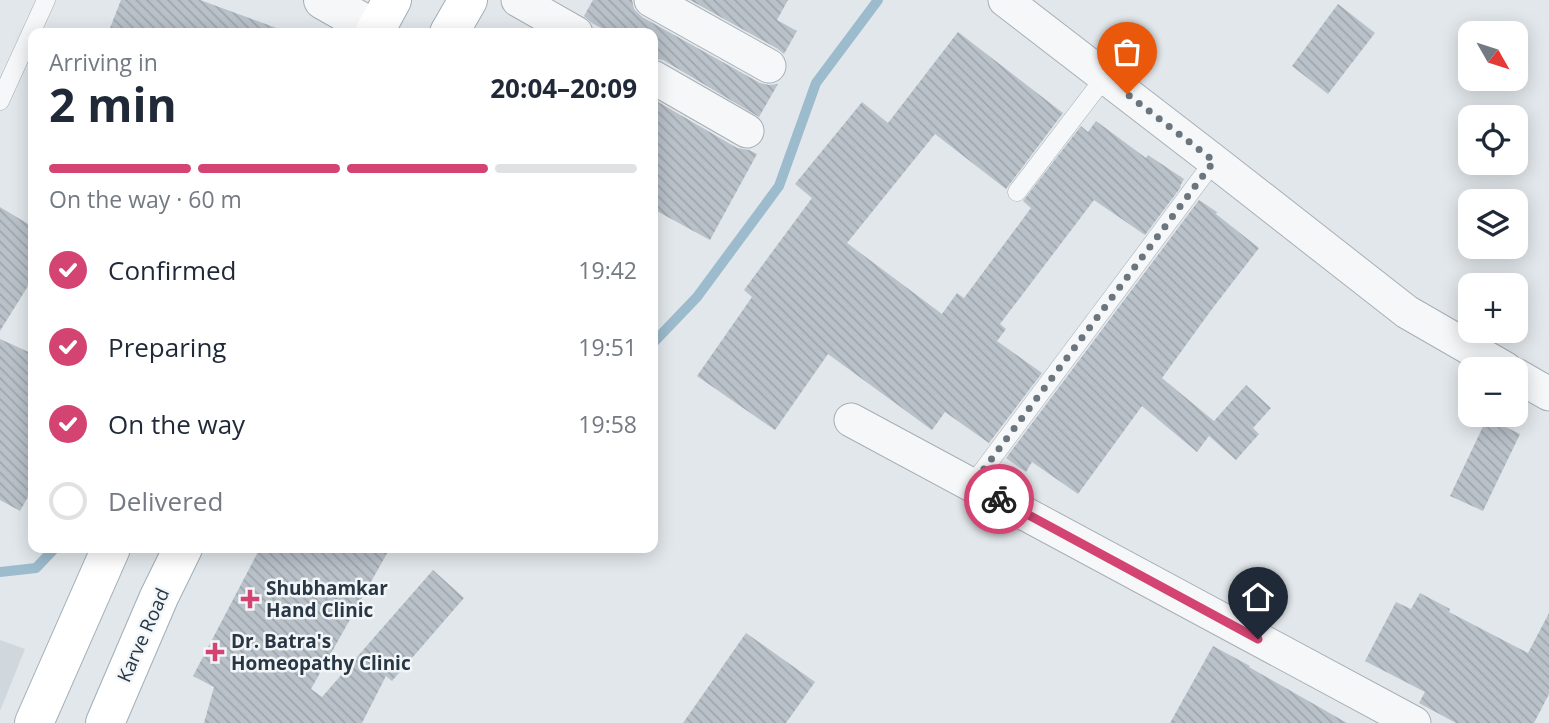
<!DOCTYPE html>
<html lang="en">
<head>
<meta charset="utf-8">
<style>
  :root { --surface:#fff; --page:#f2f2f3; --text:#1f2937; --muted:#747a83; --line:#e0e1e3; --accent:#d34472 }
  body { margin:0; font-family:"Open Sans",sans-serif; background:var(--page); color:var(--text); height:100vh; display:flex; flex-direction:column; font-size:26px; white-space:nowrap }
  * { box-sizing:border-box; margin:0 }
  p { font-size:23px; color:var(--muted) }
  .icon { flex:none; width:38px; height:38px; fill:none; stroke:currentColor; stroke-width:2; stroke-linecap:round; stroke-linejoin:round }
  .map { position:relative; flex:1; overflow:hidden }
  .sheet { position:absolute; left:28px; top:28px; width:630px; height:525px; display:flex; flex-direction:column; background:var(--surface); border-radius:14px; box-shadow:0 4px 18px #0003 }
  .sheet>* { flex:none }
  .needle { width:46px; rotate:129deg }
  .tools { position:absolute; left:1458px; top:21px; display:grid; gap:14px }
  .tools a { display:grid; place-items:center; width:70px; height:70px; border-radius:14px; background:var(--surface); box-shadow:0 4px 18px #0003; font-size:35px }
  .pin { position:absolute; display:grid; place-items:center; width:60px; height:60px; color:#fff; margin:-72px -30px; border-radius:50% 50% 50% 0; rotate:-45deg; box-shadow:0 0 7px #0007 }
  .pin .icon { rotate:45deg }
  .courier { position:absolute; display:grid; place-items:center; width:70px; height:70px; margin:-35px; border:5px solid #d34472; border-radius:50%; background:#fff; color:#222; box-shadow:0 2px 9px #0007 }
  .overview em { font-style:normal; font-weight:700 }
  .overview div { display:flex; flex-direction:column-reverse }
  .overview { display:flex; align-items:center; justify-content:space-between; height:119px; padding:0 21px }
  h1 { font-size:46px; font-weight:700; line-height:52px }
  .bar { display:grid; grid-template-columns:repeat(4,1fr); gap:10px 7px; align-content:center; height:84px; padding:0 21px }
  .bar i { height:9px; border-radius:5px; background:var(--line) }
  .bar .selected { background:var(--accent) }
  .bar p { grid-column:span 4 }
  ol { padding:0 21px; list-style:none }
  li { display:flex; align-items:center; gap:21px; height:77px }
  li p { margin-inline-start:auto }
  li .icon { padding:7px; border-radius:50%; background:var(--accent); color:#fff; stroke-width:4 }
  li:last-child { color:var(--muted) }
  li i { width:38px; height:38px; border:4px solid var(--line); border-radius:50% }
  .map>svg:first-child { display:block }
  .built { fill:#d0d7dd }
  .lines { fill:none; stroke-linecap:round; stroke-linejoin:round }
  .stream { stroke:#9cbbcc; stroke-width:10 }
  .building { fill:url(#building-back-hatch) }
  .service-casing { stroke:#a7afb6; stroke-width:19 }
  .minor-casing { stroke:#a7afb6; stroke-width:35 }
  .tertiary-casing { stroke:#a7afb6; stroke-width:40 }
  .primary-casing { stroke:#a1aeb7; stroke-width:40 }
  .service { stroke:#f5f7f9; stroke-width:18 }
  .minor { stroke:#f5f7f9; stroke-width:33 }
  .tertiary { stroke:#f5f7f9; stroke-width:38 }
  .primary { stroke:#fff; stroke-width:38 }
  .done { stroke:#6a757e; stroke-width:7; stroke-dasharray:0 12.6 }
  .route { stroke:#d34472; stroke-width:9 }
  .poi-dot { fill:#d34472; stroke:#f2f6f8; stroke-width:2.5 }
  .labels { text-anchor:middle; stroke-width:5; stroke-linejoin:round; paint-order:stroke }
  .poi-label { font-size:19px; font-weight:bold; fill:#293744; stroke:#f2f6f8; text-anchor:start }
  .street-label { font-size:19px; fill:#293744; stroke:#f2f6f8 }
</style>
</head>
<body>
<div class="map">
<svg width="1549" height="723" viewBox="0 0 1549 723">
  <defs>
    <pattern id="building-back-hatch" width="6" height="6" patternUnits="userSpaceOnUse" patternTransform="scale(1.75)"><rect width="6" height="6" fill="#b9c1c9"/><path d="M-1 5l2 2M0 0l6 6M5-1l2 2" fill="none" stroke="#9fa6ae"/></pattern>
  </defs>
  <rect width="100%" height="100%" fill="#e2e7eb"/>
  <polygon class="built" points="0,640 25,649 0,711"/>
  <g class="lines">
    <g class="stream">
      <polyline points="653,343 697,297 779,186 816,83 878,0"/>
      <polyline points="0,572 36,568 55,548"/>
    </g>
  </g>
  <g class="building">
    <polygon points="121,0 200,0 282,30 281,33 108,33"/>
    <polygon points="593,0 632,0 634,9 642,17 760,83 769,85 778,84 759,117 663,60 653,58 653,33 611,33 592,23 584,16"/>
    <polygon points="690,0 788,0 777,20 797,31 784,54 778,49"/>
    <polygon points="1338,4 1375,33 1328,94 1292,66"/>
    <polygon points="958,32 1063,113 1006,189 935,134 847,243 942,314 957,293 964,298 1031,208 1023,201 1081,126 1088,132 1096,121 1146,158 1148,155 1184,179 1180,186 1181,187 1145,235 1094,200 1000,324 1006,329 997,341 1042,373 989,443 945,412 932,430 828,354 775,430 697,376 752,297 744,290 812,198 795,184 862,102 888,123"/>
    <polygon points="653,99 737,148 749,150 757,154 710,240 653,209"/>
    <polygon points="1199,200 1217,212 1216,214 1259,248 1212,309 1162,378 1214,421 1246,385 1271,408 1253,428 1259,434 1236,460 1209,436 1197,452 1142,406 1078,494 1032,462 1026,472 1006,458"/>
    <polygon points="0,207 33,227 33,278 0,331"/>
    <polygon points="0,339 33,354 33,488 20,511 0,500"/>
    <polygon points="1487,418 1520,434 1483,511 1450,496"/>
    <polygon points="260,548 390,548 311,689 322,697 433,570 464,598 392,681 386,676 362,723 204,723 214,687 193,676"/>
    <polygon points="1420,593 1450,609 1449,612 1528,653 1549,613 1549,694 1534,723 1456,723 1419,703 1425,692 1365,661 1396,602 1411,609"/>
    <polygon points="746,633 815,682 786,723 683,723"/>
    <polygon points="1213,646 1250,666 1249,667 1347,723 1170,723"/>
  </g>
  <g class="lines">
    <defs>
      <g id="service">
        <polyline points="0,101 46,0"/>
        <polyline points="1017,192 1105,77"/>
        <polyline points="972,485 1214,161"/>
      </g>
      <g id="minor">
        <polyline points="518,0 576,33"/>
        <polyline points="651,0 769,66"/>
        <polyline points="1005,0 1214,161 1407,312 1506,369"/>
        <polyline points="653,77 747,131"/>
        <polyline points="1516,375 1549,394"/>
        <polyline points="851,420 1414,723"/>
      </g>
      <polyline id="tertiary" points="323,0 376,30"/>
      <g id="primary">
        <polyline points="374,33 392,0"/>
        <polyline points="449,33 468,0"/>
        <polyline points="34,723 111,548"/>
        <polyline points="105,723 159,597 183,548"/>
      </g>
    </defs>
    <use href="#service" class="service-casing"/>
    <use href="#minor" class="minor-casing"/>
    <use href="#tertiary" class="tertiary-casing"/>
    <use href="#primary" class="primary-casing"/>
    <use href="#service" class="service"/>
    <use href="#minor" class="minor"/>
    <use href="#tertiary" class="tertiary"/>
    <use href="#primary" class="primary"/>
  </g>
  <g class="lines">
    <polyline class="done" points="999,499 972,485 1214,161 1127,94"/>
    <polyline class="route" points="999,499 1258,639"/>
  </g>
  <g class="poi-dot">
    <path d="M246.5 588.5h7v7h7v7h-7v7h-7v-7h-7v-7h7z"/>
    <path d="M211.5 641.5h7v7h7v7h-7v7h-7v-7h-7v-7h7z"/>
  </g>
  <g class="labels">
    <g class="poi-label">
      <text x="266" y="595">Shubhamkar<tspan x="266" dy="22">Hand Clinic</tspan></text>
      <text x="231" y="648">Dr. Batra's<tspan x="231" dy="22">Homeopathy Clinic</tspan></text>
    </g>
    <g class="street-label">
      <text transform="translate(143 635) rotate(-66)" y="7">Karve Road</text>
    </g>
  </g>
</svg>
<div class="tools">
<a><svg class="needle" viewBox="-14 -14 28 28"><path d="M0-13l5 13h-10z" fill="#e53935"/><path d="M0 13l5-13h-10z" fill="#747a83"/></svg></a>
<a><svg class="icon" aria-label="locate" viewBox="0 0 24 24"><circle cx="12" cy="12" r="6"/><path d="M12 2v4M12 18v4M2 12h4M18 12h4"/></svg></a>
<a><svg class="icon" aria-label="layers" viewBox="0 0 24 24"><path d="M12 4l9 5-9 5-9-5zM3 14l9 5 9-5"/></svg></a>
<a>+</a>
<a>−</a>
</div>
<div class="pin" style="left:1127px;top:94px;background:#ea580c"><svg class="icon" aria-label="bag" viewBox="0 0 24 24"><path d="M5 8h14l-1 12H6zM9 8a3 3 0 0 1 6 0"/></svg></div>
<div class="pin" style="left:1258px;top:639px;background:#1f2937"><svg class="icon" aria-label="home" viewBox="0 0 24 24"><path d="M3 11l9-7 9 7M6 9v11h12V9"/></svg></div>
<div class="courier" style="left:999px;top:499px"><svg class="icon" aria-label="bike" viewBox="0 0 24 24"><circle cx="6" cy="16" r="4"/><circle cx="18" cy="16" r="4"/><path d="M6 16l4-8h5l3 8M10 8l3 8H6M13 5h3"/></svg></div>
<section class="sheet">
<div class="overview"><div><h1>2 min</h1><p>Arriving in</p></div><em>20:04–20:09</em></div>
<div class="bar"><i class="selected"></i><i class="selected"></i><i class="selected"></i><i></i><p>On the way · 60 m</p></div>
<ol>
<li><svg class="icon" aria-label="check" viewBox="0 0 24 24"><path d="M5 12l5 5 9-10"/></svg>Confirmed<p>19:42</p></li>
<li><svg class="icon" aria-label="check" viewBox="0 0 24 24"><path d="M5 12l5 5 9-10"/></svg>Preparing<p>19:51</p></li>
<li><svg class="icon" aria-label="check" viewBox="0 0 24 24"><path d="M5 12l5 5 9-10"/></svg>On the way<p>19:58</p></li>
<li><i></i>Delivered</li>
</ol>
</section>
</div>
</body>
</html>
